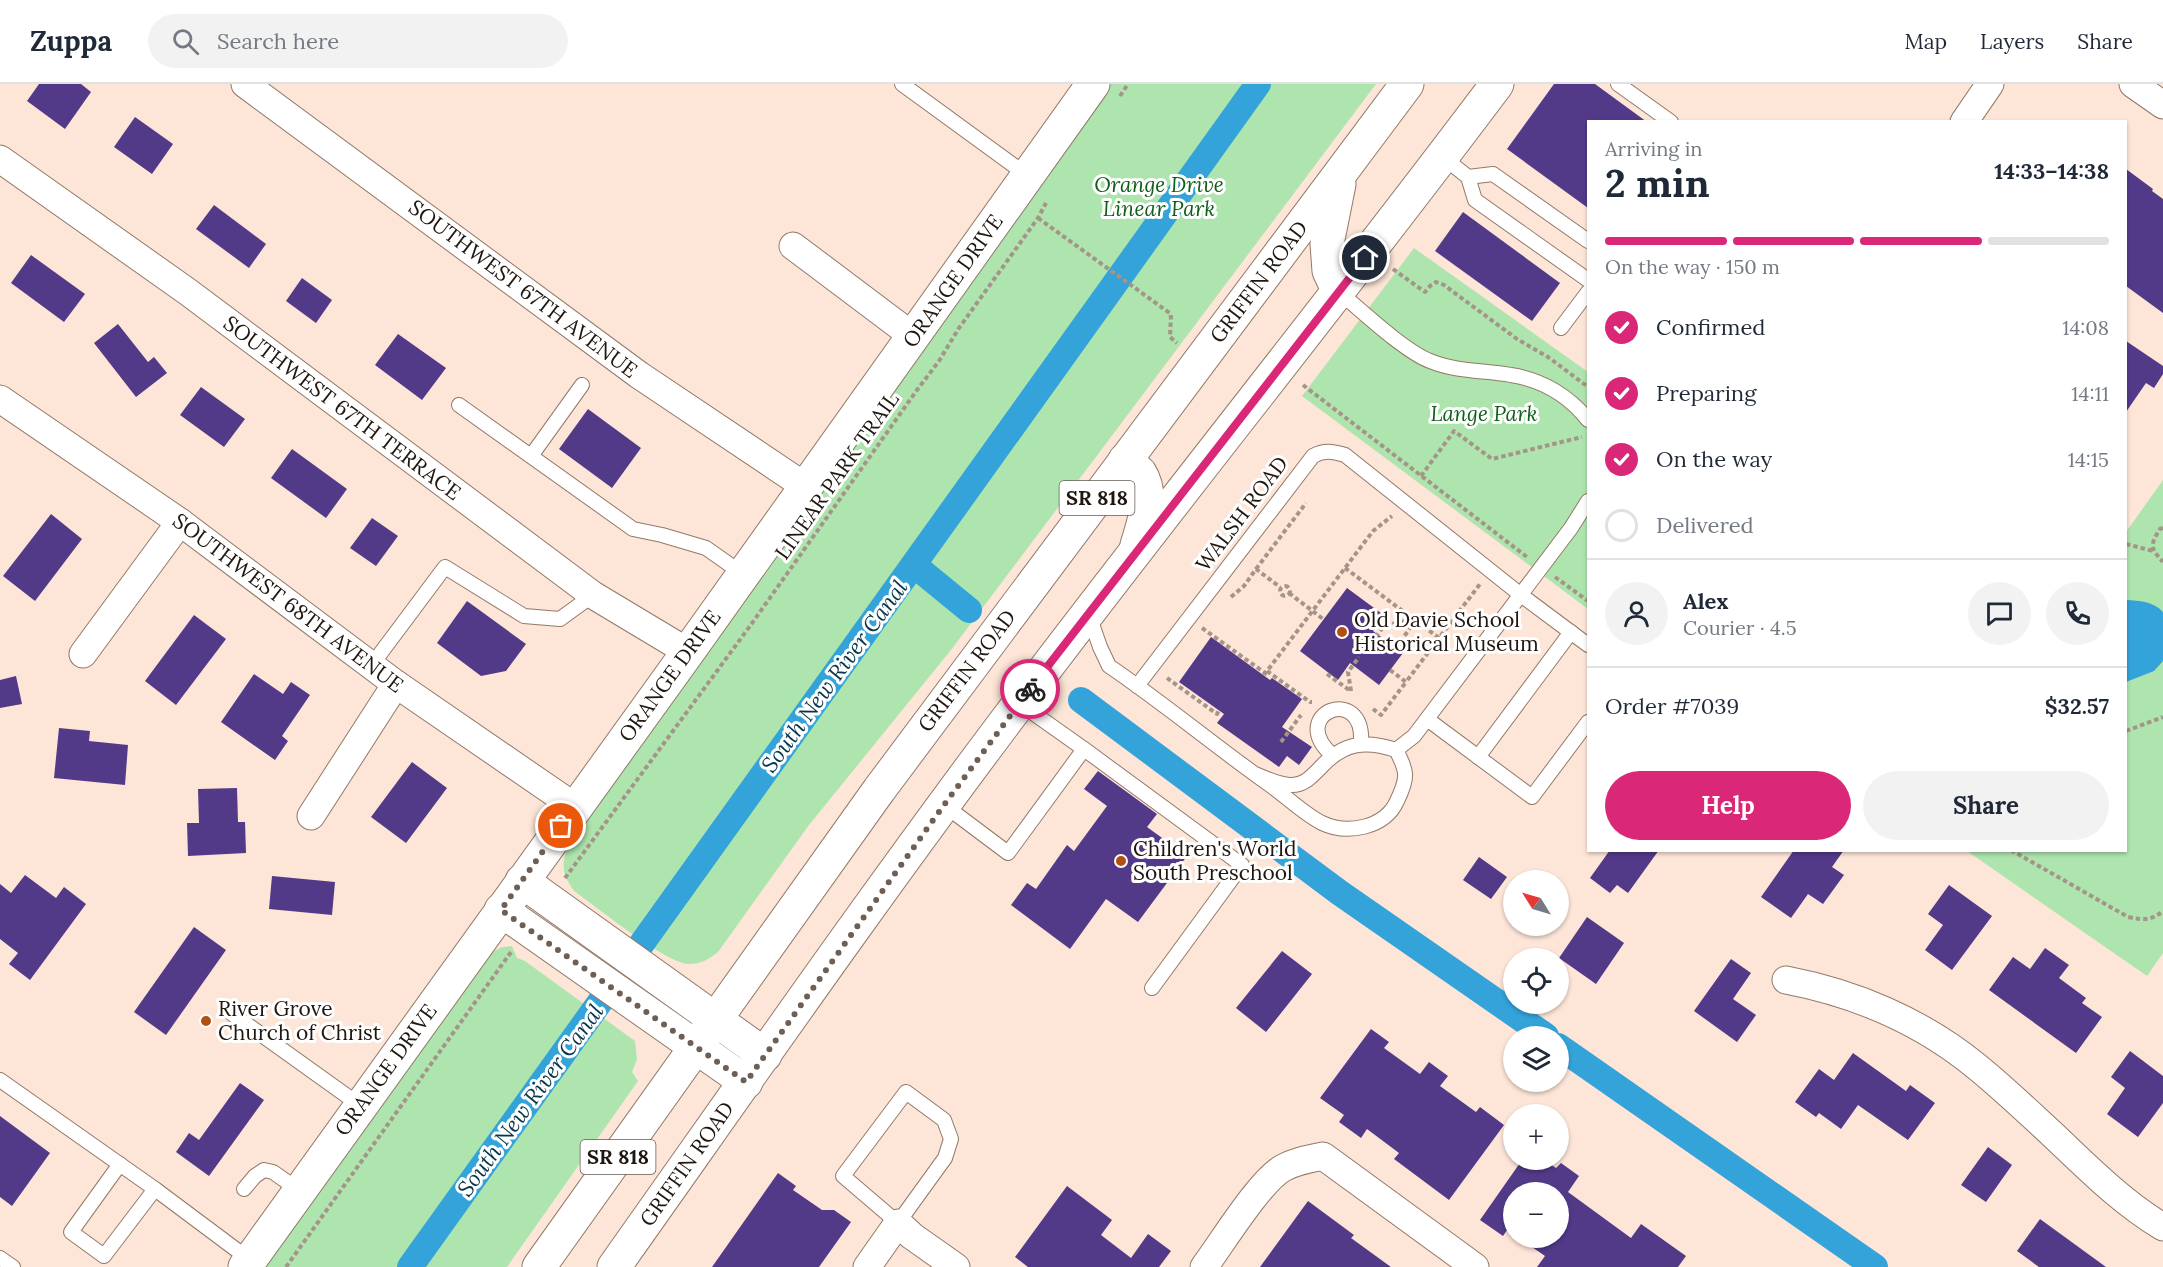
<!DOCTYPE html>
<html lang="en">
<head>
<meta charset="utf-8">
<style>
  :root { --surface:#fff; --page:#f2f2f3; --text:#1f2937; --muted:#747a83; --line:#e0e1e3; --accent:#db2777 }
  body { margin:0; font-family:Lora,serif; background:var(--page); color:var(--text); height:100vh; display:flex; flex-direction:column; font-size:22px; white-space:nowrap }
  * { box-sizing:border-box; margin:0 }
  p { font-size:20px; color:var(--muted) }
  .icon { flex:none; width:33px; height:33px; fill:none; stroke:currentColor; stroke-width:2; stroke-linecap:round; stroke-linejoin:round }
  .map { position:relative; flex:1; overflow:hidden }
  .drawer { position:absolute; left:1587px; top:36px; width:540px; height:732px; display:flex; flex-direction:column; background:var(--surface); border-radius:0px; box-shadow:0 2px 4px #0004 }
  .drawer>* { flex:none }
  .needle { width:39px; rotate:307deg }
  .buttons { position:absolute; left:1503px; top:786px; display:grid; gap:12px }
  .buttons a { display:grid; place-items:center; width:66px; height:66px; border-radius:50%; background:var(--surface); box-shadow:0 2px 4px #0004; font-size:30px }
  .pin { position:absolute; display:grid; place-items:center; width:51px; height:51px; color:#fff; margin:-26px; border:3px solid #fff; border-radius:50%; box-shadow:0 2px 6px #0007 }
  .courier { position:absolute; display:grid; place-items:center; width:60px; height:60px; margin:-30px; border:4px solid #db2777; border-radius:50%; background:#fff; color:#222; box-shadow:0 2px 8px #0007 }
  .summary em { font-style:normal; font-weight:700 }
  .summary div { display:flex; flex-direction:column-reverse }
  .summary { display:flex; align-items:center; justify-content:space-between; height:102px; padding:0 18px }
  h1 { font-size:39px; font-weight:700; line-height:45px }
  .bar { display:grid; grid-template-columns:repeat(4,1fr); gap:9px 6px; align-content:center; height:72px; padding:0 18px }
  .bar i { height:8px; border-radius:4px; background:var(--line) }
  .bar .current { background:var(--accent) }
  .bar p { grid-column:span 4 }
  .line { display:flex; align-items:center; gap:15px; padding:0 18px; border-top:2px solid var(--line) }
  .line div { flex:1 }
  .round { display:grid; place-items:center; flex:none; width:63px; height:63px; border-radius:32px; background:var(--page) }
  ol { padding:0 18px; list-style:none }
  li { display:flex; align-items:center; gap:18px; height:66px }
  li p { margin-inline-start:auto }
  li .icon { padding:6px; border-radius:50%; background:var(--accent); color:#fff; stroke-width:4 }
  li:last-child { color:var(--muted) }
  li i { width:33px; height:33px; border:3px solid var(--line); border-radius:50% }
  .action { display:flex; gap:12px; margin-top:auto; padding:12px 18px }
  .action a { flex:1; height:69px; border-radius:36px; background:var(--accent); color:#fff; font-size:24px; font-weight:700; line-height:69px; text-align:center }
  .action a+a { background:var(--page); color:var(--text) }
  header { display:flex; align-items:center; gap:36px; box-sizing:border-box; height:84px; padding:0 30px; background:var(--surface); border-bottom:2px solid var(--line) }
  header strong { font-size:28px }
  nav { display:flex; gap:33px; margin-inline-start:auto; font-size:21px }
  .search { width:420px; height:54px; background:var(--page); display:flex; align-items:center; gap:15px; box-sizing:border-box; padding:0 21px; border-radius:33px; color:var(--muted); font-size:22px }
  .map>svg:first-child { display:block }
  .green { fill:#aee5ae }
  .water { fill:#34a3da }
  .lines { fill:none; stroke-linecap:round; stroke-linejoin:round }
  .canal { stroke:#34a3da; stroke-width:26 }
  .building { fill:#523a89 }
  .lane-casing { stroke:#927968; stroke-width:16 }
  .street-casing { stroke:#927968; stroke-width:29 }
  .secondary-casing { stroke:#927968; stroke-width:35 }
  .primary-casing { stroke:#927968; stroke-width:35 }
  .path { stroke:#a59488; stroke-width:4; stroke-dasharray:4.5 3; stroke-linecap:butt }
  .lane { stroke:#fff; stroke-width:14 }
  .street { stroke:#fff; stroke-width:27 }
  .secondary { stroke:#fff; stroke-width:33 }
  .primary { stroke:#fff; stroke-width:33 }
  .done { stroke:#6d5f55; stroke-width:6; stroke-dasharray:0 10.8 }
  .route { stroke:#db2777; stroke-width:8 }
  .poi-dot { fill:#b25013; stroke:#fff; stroke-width:2 }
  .labels { text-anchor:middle; stroke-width:6; stroke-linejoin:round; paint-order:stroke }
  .shield { fill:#fff; stroke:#625c57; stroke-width:1.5 }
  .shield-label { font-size:20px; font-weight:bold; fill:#1f160f }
  .park-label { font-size:21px; font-style:italic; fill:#105e1a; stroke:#fff }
  .street-label { font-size:21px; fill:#1f160f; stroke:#fff }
  .poi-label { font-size:21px; fill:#1f160f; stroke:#fff; text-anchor:start }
  .water-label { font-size:22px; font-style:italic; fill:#06364d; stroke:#fff }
</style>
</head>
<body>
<header>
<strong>Zuppa</strong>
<div class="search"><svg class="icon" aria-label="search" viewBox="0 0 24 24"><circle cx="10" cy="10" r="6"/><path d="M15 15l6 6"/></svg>Search here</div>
<nav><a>Map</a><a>Layers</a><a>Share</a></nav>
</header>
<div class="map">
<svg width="2163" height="1183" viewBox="0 0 2163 1183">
  <rect width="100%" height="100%" fill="#fde6d7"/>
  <g class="green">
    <path d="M 1109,0 L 1376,0 L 951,566 L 809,741 L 718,868 C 708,876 701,880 688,880 C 664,878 597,823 574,807 C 560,787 562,780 569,757 Z"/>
    <polygon points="1414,164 1588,288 1588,525 1302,312"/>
    <polygon points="2163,396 2163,869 2147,892 1967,767 2126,766 2126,448"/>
    <polygon points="512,862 517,874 525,877 635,957 637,975 632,988 638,997 507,1183 259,1183 488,870 502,863"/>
  </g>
  <path class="water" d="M 2126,516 C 2140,517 2153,517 2163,528 L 2163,577 L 2154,587 L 2126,598 Z"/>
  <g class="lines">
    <g class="canal">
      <polyline points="914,481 969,526"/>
      <polyline points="1081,616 1340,809 1546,952"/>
      <polyline points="1558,962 1875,1183"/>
      <polyline points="410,1183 1258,0"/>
    </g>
  </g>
  <g class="building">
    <polygon points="39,0 81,0 91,8 65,45 27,17"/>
    <polygon points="1554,0 1595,0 1647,38 1588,38 1588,124 1507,65"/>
    <polygon points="135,33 173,60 152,90 114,63"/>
    <polygon points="2126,85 2153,105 2152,107 2163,115 2163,229 2126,202"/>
    <polygon points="214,121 266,160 249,184 196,145"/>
    <polygon points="1463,128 1560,199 1532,237 1435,167"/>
    <polygon points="31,171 85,210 64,238 11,199"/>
    <polygon points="302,194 332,216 316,239 286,217"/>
    <polygon points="118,240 148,278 154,273 167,289 136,313 94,259"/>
    <polygon points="398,250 446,284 422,316 375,281"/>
    <polygon points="2126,257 2163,282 2163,290 2154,304 2146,299 2126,328"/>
    <polygon points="201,303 245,335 224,363 180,331"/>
    <polygon points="588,325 641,364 612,404 559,365"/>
    <polygon points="292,365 347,405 326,434 271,394"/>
    <polygon points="51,430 82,455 35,517 3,492"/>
    <polygon points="372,434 398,452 376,482 350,464"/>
    <polygon points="1347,504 1385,532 1373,547 1403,569 1379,601 1350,579 1338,596 1300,567"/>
    <polygon points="467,517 526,560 506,587 481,592 437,559"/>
    <polygon points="194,531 226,555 176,621 145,597"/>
    <polygon points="1211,553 1270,596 1272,594 1302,615 1282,643 1312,663 1299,681 1287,672 1279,683 1217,639 1224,630 1179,598"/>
    <polygon points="254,590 283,610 291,598 310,611 282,652 288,657 275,676 221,638"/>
    <polygon points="16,592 22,620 0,624 0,596"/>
    <polygon points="59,644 90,647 89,657 128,661 125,701 54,694"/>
    <polygon points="412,678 447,704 406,759 371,733"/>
    <polygon points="1098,687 1157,730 1147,743 1187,772 1138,838 1106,815 1070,865 1011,821 1027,799 1036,805 1067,761 1074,767 1107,722 1084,705"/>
    <polygon points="237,704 238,738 245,738 246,769 188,772 187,739 199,739 198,705"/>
    <polygon points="1610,766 1659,766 1628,809 1617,801 1610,809 1590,794"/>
    <polygon points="1794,766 1844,766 1832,783 1844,791 1823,820 1808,810 1791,834 1761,813"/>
    <polygon points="1479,773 1507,793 1491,815 1463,796"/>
    <polygon points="25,791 56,814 64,803 86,820 30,896 9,880 18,869 0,855 0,800 11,809"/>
    <polygon points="272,792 335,798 332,831 269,825"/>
    <polygon points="1949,801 1992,832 1952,886 1925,866 1943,841 1928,830"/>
    <polygon points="1587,833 1624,859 1596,900 1559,874"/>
    <polygon points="194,843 226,866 166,951 134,928"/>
    <polygon points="2045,864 2069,881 2059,894 2086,914 2082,919 2102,933 2076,969 1989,906 2013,873 2030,885"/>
    <polygon points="1282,867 1312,890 1266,948 1236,924"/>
    <polygon points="1731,875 1751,889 1733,915 1756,931 1737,958 1694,927"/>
    <polygon points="1371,945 1389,958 1384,964 1420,990 1429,978 1448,992 1440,1002 1476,1028 1480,1023 1504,1041 1449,1116 1394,1075 1399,1069 1367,1045 1361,1054 1339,1038 1344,1031 1320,1014"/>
    <polygon points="2130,967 2163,992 2163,1019 2138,1053 2107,1030 2125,1004 2111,993"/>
    <polygon points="1853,969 1906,1007 1910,1001 1935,1019 1908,1056 1858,1021 1841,1045 1819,1029 1816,1033 1795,1018 1819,985 1834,996"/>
    <polygon points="240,999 264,1016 209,1092 176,1068 189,1049 199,1056"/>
    <polygon points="0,1032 50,1069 12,1122 0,1113"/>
    <polygon points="1988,1063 2012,1081 1986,1118 1961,1101"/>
    <polygon points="1522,1076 1544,1076 1556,1084 1561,1079 1579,1092 1568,1108 1631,1154 1641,1140 1686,1172 1678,1183 1537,1183 1545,1172 1519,1154 1558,1154 1558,1108 1514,1108 1514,1136 1503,1152 1480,1136"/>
    <polygon points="778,1089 796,1102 793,1106 822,1126 834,1126 851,1138 819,1183 712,1183"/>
    <polygon points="1067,1102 1112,1136 1101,1151 1131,1174 1148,1150 1171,1167 1159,1183 1028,1183 1015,1173"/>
    <polygon points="1308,1117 1354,1151 1351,1154 1391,1183 1260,1183"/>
    <polygon points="2040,1135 2106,1183 2039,1183 2017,1167"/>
  </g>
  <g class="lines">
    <defs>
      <g id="lane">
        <polyline points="902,0 1028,92"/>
        <polyline points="1618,0 1671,38"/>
        <polyline points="1443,73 1468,93 1475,116 1588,196"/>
        <polyline points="1468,93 1493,90 1588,157"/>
        <path d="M 1339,208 C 1362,227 1404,267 1430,277 C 1457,288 1484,286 1511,291 C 1542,296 1569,312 1588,336"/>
        <polyline points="1561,244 1588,208"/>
        <polyline points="459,321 633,445 662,451 706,464 743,490"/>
        <polyline points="531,372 582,301"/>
        <path d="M 1089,531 L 1100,563 L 1109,582 C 1165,620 1216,663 1270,701 C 1287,713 1304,730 1322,739 C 1347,751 1385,744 1397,717 C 1408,694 1408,688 1396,666 C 1366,656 1344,658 1321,683 C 1312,692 1304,702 1290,701 C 1279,701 1265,694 1255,690"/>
        <polyline points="371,582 445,483 524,532 560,535 593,511"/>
        <path d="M 1137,602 L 1313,372 C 1324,366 1332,367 1345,371 L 1521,511 L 1588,561"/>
        <polyline points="1019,619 1084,665"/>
        <polyline points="1427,635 1532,713 1588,638"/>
        <polyline points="1396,666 1414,652 1571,444 1588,417"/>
        <path d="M 1332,671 C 1286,629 1365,599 1361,659"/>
        <polyline points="1478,673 1571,548"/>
        <polyline points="944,721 1008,769 1084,665 1242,781 1152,904"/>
        <polyline points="231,929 361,1022"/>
        <polyline points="0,996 155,1105 250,1176"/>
        <polygon points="906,1008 944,1036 951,1055 945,1074 898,1139 843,1092"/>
        <polyline points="120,1080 71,1148 104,1172 155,1105"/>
        <polyline points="244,1105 255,1092 264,1086 273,1088 300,1107"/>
        <polyline points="0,1174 13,1183"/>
      </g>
      <g id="street">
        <polyline points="245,0 639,291 806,403"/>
        <polyline points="2133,0 2163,21"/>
        <polyline points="1964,38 1990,0"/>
        <polyline points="0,75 188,208 593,511 688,568"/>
        <polyline points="793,162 914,253"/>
        <polyline points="0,315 180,438 396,600 575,723"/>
        <polyline points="83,570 180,438"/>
        <polyline points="311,732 396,600"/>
        <path d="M 1786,896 C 1854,909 1921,937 1976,982 C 2002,1003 2026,1026 2051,1049 C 2086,1082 2121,1118 2163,1143"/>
        <polyline points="867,1183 898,1139 912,1152 956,1183"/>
        <path d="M 1204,1183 C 1222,1159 1259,1098 1283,1084 C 1296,1077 1308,1075 1323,1072 L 1475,1183"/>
      </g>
      <g id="secondary">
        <polyline points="522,797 765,971"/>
        <polyline points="501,826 746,998"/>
        <polyline points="245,1183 688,568 1093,0"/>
      </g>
      <g id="primary">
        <polyline points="1339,100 1327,160 1329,187 1339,208"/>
        <path d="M 1125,376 C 1129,380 1136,385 1140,389 C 1154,411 1144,438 1137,461"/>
        <polyline points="539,1183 879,706 1407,0"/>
        <path d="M 614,1183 C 748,994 881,802 1021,617 C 1178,409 1341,208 1497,0"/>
      </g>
    </defs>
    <use href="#lane" class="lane-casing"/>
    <use href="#street" class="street-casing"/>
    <use href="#secondary" class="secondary-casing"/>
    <use href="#primary" class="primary-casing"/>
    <g class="path">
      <polyline points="1120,12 1128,0"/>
      <polyline points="1038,134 1171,230 1170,253 1177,259"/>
      <polyline points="1393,185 1425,208 1430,202 1436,198 1444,201 1517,255 1548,273 1588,303"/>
      <polyline points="1303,301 1527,473"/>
      <polyline points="1421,392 1454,347 1492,375 1582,353"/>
      <path d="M 2163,444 L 2160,445 C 2150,461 2150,464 2163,478"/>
      <polyline points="2126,460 2153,467"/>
      <polyline points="1345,484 1439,554 1480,500"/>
      <polyline points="1256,485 1306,419"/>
      <polyline points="1555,493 1588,517"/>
      <circle cx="1285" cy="507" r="5"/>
      <polyline points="1289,509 1323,535"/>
      <polyline points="1231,513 1244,502 1256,485 1280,503"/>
      <polyline points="1202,544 1265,589"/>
      <polyline points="1371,559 1384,542 1412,535"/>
      <polyline points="1396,564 1415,537"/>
      <polyline points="1390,586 1406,598 1439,554"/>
      <polyline points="1267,587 1310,618 1312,618"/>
      <polyline points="1327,590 1349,606"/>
      <polyline points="1264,591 1373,447 1392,432"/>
      <polyline points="1167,594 1217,630 1219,626"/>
      <polyline points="1351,607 1348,588 1359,573"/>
      <polyline points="1373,625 1381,631 1406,598"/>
      <polyline points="2126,647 2163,633"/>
      <polyline points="1281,658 1301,631"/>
      <path d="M 2011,766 L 2128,833 C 2143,836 2151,837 2163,827"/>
      <polyline points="565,794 750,542 917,306 939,277 959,244 1038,134 1046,119"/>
      <polyline points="286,1183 511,868"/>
    </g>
    <use href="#lane" class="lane"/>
    <use href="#street" class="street"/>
    <use href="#secondary" class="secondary"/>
    <use href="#primary" class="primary"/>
  </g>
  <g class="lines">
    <polyline class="done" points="561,742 501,826 746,998 944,721 1030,605"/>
    <polyline class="route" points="1030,605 1365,174"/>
  </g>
  <g class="poi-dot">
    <circle cx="1342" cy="548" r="6"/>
    <circle cx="1121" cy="777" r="6"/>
    <circle cx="206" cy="937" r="6"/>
  </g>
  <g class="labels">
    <g class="shield">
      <rect x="1059.5" y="397" width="75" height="34" rx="4.5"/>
      <rect x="580.5" y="1056" width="75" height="34" rx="4.5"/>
    </g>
    <g class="shield-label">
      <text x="1097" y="421">SR 818</text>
      <text x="618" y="1080">SR 818</text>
    </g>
    <g class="park-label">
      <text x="1159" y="108">Orange Drive<tspan x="1159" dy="24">Linear Park</tspan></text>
      <text x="1484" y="337">Lange Park</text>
    </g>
    <g class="street-label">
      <text transform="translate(953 197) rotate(-55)" y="7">ORANGE DRIVE</text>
      <text transform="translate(1259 198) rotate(-53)" y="7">GRIFFIN ROAD</text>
      <text transform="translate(523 205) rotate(37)" y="7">SOUTHWEST 67TH AVENUE</text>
      <text transform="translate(342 324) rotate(37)" y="7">SOUTHWEST 67TH TERRACE</text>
      <text transform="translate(837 392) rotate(-55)" y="7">LINEAR PARK TRAIL</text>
      <text transform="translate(1242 430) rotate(-53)" y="7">WALSH ROAD</text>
      <text transform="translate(288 519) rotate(37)" y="7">SOUTHWEST 68TH AVENUE</text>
      <text transform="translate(967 587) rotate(-53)" y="7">GRIFFIN ROAD</text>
      <text transform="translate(670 592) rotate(-54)" y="7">ORANGE DRIVE</text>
      <text transform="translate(386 986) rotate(-54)" y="7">ORANGE DRIVE</text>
      <text transform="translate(687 1080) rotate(-55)" y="7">GRIFFIN ROAD</text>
    </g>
    <g class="poi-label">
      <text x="1354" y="543">Old Davie School<tspan x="1354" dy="24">Historical Museum</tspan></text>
      <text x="1133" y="772">Children's World<tspan x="1133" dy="24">South Preschool</tspan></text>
      <text x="218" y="932">River Grove<tspan x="218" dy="24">Church of Christ</tspan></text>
    </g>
    <g class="water-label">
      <text transform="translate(834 592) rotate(-54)" y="8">South New River Canal</text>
      <text transform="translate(530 1016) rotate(-54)" y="8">South New River Canal</text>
    </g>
  </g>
</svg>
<div class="buttons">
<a><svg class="needle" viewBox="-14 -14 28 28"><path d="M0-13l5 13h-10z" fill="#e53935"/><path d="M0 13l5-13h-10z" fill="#747a83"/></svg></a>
<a><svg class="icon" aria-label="locate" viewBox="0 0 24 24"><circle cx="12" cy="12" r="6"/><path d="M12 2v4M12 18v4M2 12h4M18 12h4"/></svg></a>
<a><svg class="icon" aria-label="layers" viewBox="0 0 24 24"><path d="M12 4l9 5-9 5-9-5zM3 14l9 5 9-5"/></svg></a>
<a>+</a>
<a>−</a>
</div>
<div class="pin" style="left:561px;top:742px;background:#ea580c"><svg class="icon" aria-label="bag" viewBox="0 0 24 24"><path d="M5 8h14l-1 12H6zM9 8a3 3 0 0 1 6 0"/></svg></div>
<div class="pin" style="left:1365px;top:174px;background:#1f2937"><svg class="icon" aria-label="home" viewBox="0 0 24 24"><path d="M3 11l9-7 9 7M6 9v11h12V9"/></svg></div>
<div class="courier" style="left:1030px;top:605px"><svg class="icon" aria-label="bike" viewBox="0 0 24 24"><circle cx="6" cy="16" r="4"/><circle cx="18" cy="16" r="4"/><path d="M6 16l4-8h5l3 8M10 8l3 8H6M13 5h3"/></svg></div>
<section class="drawer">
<div class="summary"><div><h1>2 min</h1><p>Arriving in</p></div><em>14:33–14:38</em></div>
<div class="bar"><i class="current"></i><i class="current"></i><i class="current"></i><i></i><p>On the way · 150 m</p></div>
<ol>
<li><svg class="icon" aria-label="check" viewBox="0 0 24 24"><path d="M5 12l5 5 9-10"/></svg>Confirmed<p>14:08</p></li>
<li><svg class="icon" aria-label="check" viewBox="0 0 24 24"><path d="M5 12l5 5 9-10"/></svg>Preparing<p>14:11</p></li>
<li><svg class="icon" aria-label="check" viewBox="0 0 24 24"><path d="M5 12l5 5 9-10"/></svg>On the way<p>14:15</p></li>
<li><i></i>Delivered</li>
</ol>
<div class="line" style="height:108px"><a class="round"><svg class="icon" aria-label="person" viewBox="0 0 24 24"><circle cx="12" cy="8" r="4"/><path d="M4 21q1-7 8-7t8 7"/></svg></a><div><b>Alex</b><p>Courier · 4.5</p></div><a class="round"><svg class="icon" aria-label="chat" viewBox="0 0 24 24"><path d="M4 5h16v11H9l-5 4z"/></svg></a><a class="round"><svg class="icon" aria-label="phone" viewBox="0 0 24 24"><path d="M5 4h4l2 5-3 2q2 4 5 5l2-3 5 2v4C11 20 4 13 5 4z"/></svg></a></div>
<div class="line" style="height:78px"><div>Order #7039</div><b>$32.57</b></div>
<div class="action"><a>Help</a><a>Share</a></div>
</section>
</div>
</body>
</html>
